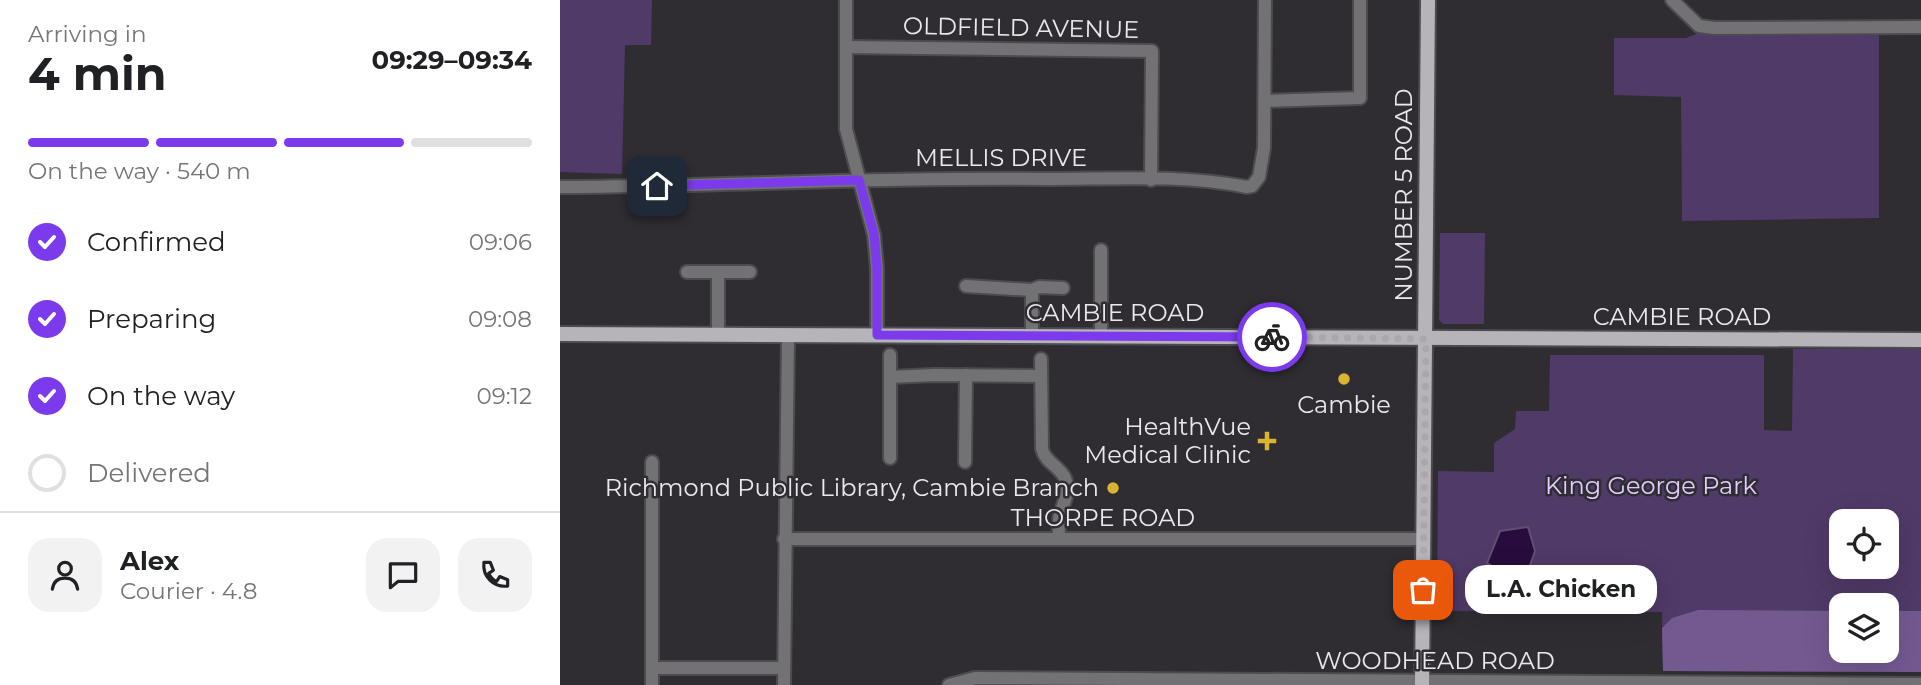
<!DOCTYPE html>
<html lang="en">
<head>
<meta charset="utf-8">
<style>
  :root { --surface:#fff; --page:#f2f2f2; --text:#202124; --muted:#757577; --line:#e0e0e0; --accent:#7c3aed }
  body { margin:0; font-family:Montserrat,sans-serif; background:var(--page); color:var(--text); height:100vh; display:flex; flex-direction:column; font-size:26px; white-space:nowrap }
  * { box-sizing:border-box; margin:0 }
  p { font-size:23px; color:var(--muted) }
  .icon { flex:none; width:38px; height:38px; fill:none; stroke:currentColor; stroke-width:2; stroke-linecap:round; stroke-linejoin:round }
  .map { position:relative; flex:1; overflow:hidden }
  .side { display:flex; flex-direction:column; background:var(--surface); width:560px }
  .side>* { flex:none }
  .buttons { position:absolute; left:1269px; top:509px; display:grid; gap:14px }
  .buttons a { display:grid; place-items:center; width:70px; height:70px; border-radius:14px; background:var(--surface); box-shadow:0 7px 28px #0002; font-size:35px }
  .pin { position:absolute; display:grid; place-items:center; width:60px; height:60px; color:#fff; margin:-30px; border-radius:14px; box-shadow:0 4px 10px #0006 }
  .courier { position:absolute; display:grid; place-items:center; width:70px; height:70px; margin:-35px; border:5px solid #7c3aed; border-radius:50%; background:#fff; color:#222; box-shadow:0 2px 9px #0007 }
  .bubble { position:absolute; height:49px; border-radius:21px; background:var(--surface); box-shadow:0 7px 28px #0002; font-size:23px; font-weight:700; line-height:49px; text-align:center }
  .summary em { font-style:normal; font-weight:700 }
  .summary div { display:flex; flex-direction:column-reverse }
  .summary { display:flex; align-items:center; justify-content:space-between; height:119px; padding:0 28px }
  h1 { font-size:46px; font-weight:700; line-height:52px }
  .bar { display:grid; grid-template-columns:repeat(4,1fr); gap:10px 7px; align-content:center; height:84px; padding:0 28px }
  .bar i { height:9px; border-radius:5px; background:var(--line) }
  .bar .selected { background:var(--accent) }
  .bar p { grid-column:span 4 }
  .line { display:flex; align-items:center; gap:18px; padding:0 28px; border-top:2px solid var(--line) }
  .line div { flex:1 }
  .round { display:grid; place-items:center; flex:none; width:74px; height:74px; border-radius:21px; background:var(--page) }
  ol { padding:0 28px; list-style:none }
  li { display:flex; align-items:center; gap:21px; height:77px }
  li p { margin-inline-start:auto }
  li .icon { padding:7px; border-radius:50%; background:var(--accent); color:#fff; stroke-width:4 }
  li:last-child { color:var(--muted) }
  li i { width:38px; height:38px; border:4px solid var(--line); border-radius:50% }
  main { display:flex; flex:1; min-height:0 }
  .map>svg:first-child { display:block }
  .green { fill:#503a68; fill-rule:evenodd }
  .forest { fill:#745991 }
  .water { fill:#270c3d; stroke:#624e72; stroke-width:2 }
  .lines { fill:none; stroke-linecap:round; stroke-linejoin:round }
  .minor-casing { stroke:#4d4b50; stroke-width:16 }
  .major-casing { stroke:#4d4b50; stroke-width:18 }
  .minor { stroke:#727173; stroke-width:12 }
  .major { stroke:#b6b3b9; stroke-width:14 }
  .done { stroke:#a9a7ab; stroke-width:7; stroke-dasharray:0 12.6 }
  .route { stroke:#7c3aed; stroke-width:9 }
  .poi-dot { fill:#dbb333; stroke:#2f2d32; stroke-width:2.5 }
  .labels { text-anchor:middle; stroke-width:5; stroke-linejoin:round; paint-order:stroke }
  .street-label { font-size:24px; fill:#eae8ec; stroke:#2f2d32 }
  .poi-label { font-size:24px; fill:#eae8ec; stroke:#2f2d32; text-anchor:end }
  .park-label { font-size:24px; fill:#e2cbfd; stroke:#2f2d32 }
</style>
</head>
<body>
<main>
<section class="side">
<div class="summary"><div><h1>4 min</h1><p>Arriving in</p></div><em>09:29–09:34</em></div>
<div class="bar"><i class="selected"></i><i class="selected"></i><i class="selected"></i><i></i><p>On the way · 540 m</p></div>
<ol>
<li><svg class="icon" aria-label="check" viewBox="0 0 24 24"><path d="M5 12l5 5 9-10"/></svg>Confirmed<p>09:06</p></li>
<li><svg class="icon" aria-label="check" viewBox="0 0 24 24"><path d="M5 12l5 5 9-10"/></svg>Preparing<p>09:08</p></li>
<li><svg class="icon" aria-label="check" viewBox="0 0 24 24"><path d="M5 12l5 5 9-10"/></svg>On the way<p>09:12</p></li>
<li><i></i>Delivered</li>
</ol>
<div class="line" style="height:126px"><a class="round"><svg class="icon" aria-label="person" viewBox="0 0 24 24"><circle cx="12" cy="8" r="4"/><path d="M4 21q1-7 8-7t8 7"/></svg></a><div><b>Alex</b><p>Courier · 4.8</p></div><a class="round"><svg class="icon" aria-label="chat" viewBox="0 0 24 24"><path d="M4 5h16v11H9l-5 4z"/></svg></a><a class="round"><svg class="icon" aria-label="phone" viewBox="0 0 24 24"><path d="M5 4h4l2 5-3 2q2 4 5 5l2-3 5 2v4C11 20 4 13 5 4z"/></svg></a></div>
</section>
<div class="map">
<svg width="1361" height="685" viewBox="0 0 1361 685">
  <rect width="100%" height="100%" fill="#2f2d32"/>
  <g class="green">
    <polygon points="0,0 92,0 91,45 65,45 62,174 0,172"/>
    <polygon points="1319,30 1319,218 1122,221 1121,97 1054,95 1054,38 1126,38 1143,31"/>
    <polygon points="880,233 925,233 924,324 883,324 879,320"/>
    <path d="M 1233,349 L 1361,349 L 1361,672 L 1103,671 L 1102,612 L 877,611 L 878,471 L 934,472 L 934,443 L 955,429 L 956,411 L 989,411 L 990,355 L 1204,355 L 1204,430 L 1232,431 ZM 1281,522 L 1326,522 L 1326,567 L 1281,567 ZM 1281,606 L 1326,606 L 1326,651 L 1281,651 Z"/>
  </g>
  <polygon class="forest" points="1138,610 1281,611 1281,651 1326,651 1327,611 1361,611 1361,672 1103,671 1102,628 1112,618"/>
  <polygon class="water" points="968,527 975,551 963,585 927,563 940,531"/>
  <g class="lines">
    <defs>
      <g id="minor">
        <polyline points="286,0 286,129 314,235 317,268 317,335"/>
        <polyline points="1112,0 1139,26 1154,28 1361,27"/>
        <polyline points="286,47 592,51 591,180"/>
        <polyline points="705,101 800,98 800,0"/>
        <path d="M 0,187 C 162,186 323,177 485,179 C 552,179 621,174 687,187 L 692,186 L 699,177 L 704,148 L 705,0"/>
        <polyline points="541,250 541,336"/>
        <polyline points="127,272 190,272"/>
        <polyline points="158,272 158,334"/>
        <polyline points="406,286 472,290 472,336"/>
        <polyline points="472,290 479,287 503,288"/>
        <path d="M 481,359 L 482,449 C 485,462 499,466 505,478 C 511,493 503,502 500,515 C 498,522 499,530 499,538"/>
        <polyline points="330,377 374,375 481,376"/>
        <polyline points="330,458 330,355"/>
        <polyline points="405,462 406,375"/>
        <polyline points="224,539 863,539"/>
        <polyline points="92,668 224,668"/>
        <polyline points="92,685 92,462"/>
        <polyline points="224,685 228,335"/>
        <polyline points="389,685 415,678 1361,684"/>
      </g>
      <g id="major">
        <polyline points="0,334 1361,340"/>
        <polyline points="862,685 868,0"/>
      </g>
    </defs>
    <use href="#minor" class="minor-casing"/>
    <use href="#major" class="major-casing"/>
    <use href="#minor" class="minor"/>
    <use href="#major" class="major"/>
  </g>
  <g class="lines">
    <polyline class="done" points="712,337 866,339 863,590"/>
    <polyline class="route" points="97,186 299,180 314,234 317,268 317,335 712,337"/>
  </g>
  <g class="poi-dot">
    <circle cx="784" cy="379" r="7"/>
    <path d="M703.5 430.5h7v7h7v7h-7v7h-7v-7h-7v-7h7z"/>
    <circle cx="553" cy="488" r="7"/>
  </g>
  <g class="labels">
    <g class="street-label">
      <text transform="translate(461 28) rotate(1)" y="8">OLDFIELD AVENUE</text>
      <text x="441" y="166">MELLIS DRIVE</text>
      <text transform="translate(844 195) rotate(-90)" y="8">NUMBER 5 ROAD</text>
      <text x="555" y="321">CAMBIE ROAD</text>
      <text x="1122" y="325">CAMBIE ROAD</text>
      <text x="543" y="526">THORPE ROAD</text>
      <text x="875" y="669">WOODHEAD ROAD</text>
    </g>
    <g class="poi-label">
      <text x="784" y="413" text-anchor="middle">Cambie</text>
      <text x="691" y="435">HealthVue<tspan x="691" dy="28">Medical Clinic</tspan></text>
      <text x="539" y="496">Richmond Public Library, Cambie Branch</text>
    </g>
    <g class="park-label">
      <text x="1091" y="494">King George Park</text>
    </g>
  </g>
</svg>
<div class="buttons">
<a><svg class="icon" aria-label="locate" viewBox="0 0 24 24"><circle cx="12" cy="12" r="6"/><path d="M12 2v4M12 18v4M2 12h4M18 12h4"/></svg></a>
<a><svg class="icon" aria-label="layers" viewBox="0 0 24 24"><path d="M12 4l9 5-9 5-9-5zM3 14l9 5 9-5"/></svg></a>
</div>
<div class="pin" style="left:863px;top:590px;background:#ea580c"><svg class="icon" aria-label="bag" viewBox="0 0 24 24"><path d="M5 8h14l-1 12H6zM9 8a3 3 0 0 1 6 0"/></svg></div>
<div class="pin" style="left:97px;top:186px;background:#1f2937"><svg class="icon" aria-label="home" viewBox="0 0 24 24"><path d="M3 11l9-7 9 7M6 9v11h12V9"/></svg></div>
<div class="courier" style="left:712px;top:337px"><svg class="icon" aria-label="bike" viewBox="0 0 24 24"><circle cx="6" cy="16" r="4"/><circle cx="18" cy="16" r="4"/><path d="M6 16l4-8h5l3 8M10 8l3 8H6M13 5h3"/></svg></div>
<div class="bubble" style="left:905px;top:565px;width:192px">L.A. Chicken</div>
</div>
</main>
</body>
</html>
